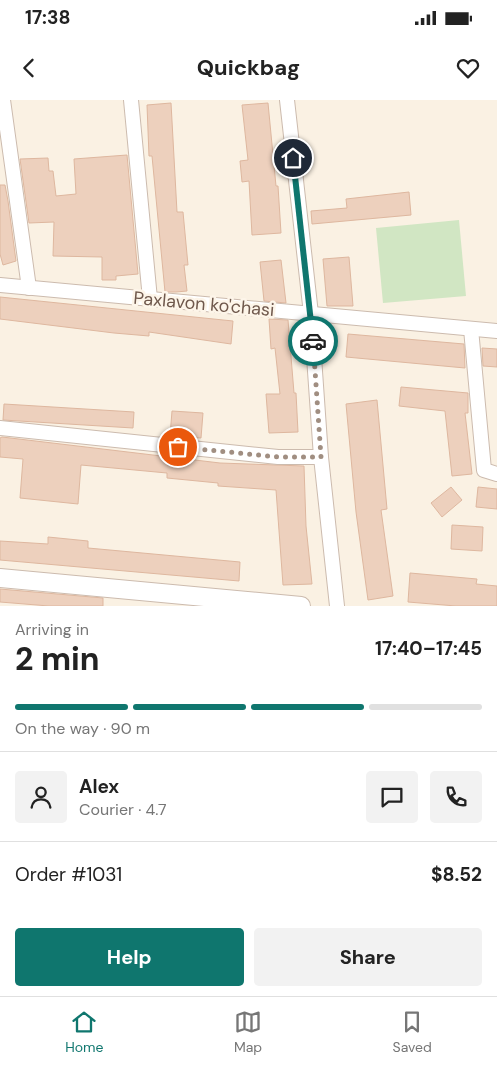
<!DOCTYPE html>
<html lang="en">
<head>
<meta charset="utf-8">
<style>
  :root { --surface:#fff; --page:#f2f2f2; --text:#222; --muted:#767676; --line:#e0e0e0; --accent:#0f766e }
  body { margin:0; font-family:"DM Sans",sans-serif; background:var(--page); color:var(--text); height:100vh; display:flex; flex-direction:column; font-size:19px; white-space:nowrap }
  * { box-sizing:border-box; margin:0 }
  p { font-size:16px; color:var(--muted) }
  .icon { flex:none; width:28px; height:28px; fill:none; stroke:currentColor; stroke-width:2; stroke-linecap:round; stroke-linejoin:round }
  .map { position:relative; height:506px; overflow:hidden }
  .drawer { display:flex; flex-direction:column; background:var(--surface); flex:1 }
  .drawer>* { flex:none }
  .pin { position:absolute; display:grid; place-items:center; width:42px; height:42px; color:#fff; margin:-21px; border:2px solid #fff; border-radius:50%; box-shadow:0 1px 5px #0007 }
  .courier { position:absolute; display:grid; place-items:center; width:50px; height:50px; margin:-25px; border:4px solid #0f766e; border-radius:50%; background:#fff; color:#222; box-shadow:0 1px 6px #0007 }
  .head em { font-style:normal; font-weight:700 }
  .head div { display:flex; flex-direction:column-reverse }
  .head { display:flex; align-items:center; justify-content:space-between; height:85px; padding:0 15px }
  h1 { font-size:32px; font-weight:700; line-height:38px }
  .bar { display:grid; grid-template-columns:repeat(4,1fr); gap:8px 5px; align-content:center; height:60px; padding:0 15px }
  .bar i { height:6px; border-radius:4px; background:var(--line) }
  .bar .on { background:var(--accent) }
  .bar p { grid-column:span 4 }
  .line { display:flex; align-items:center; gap:12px; padding:0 15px; border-top:1px solid var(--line) }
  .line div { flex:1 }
  .round { display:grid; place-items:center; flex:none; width:52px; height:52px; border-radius:5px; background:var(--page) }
  .button { display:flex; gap:10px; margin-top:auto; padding:10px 15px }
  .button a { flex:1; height:58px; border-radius:5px; background:var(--accent); color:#fff; font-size:20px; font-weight:700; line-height:58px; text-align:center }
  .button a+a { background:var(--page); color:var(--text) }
  .status { display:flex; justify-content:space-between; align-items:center; height:35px; padding:0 25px; background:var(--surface); direction:ltr }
  .status svg { height:14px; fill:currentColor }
  header { display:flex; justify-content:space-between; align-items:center; height:65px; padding:0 15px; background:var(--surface); font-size:22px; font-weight:700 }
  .menu { display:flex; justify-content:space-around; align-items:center; height:70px; border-top:1px solid var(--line); background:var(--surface); font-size:14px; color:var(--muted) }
  .menu a { display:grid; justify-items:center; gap:2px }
  .menu .on { color:var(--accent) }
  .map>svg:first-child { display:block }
  .green { fill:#d1e6c3 }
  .building { fill:#edd0bd; stroke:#deb79f }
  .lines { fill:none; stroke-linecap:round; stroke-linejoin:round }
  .minor-casing { stroke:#ccbbae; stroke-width:16 }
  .tertiary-casing { stroke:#ccbbae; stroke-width:20 }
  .minor { stroke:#fff; stroke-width:14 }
  .tertiary { stroke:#fff; stroke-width:18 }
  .done { stroke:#a08e81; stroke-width:5; stroke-dasharray:0 9 }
  .route { stroke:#0f766e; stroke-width:6 }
  .labels { text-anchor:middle; stroke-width:5; stroke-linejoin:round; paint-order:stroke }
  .street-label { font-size:18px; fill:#6f584c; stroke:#fdf5e9 }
</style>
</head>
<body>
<div class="status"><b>17:38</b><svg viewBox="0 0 49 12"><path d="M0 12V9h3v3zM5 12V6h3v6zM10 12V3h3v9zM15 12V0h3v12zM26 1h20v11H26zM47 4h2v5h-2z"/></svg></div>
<header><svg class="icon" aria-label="back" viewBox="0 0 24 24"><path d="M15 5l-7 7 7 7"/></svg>Quickbag<svg class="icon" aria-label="heart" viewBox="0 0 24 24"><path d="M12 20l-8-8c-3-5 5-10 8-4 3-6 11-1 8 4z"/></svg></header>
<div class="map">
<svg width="497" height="506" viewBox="0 0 497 506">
  <rect width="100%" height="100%" fill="#faf1e3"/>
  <polygon class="green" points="459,120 466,196 383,203 376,128"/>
  <g class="building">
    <polygon points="171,3 177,112 183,112 188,165 184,165 187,191 176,192 165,192 152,56 149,56 147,5"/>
    <polygon points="268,3 276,86 278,86 281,133 252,135 249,81 242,82 240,61 248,60 242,5"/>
    <polygon points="127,55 138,174 116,176 116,180 102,180 102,157 53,156 54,122 29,123 20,59 48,58 49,71 53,71 56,96 76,94 74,59"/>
    <polygon points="0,85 5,85 8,101 16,161 3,165 0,154"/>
    <polygon points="409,92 411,115 312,124 311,111 347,108 346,99"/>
    <polygon points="349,157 353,206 327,206 323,159"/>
    <polygon points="281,160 286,203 264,201 260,162"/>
    <polygon points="0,197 233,221 231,244 149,232 149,236 114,233 0,219"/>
    <polygon points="269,219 288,220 294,293 296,293 298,332 269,333 266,294 280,294 275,248 271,249"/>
    <polygon points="348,234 464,244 465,268 346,257"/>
    <polygon points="482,248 497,249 497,267 483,266"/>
    <polygon points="401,287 468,293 468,313 465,313 472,374 452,376 445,311 399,306"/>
    <polygon points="377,300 387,409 381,410 393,496 368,500 356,412 346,304"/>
    <polygon points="4,304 134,312 133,328 3,320"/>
    <polygon points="172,311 203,313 201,338 170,336"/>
    <polygon points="2,337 220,363 304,366 306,426 312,484 283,485 276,390 218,386 218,383 167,378 167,373 81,365 78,404 20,398 23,359 0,357 0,338"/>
    <polygon points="451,387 462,400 442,417 431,403"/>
    <polygon points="478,387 497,389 497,409 476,407"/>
    <polygon points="452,425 483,427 482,451 451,449"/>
    <polygon points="48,437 88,441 88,448 240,462 239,481 0,460 0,441 48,444"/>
    <polygon points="410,473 477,479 476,484 497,486 497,506 456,506 408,502"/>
    <polygon points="0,489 103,498 103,506 49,506 0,502"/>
  </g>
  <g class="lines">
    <defs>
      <g id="minor">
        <polyline points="3,0 29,188"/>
        <polyline points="131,0 150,199"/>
        <polyline points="287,0 311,214 321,357 337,506"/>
        <polyline points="0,185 497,231"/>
        <polyline points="471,229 484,370 497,374"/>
        <polyline points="0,328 278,357 321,357"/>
      </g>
      <polyline id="tertiary" points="0,478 301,506"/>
    </defs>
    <use href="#minor" class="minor-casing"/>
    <use href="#tertiary" class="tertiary-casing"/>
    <use href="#minor" class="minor"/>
    <use href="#tertiary" class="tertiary"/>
  </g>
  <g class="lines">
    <polyline class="done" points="178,347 278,357 321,357 313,241"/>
    <polyline class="route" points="293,58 313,241"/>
  </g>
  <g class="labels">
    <g class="street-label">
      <text transform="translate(204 204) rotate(5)" y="6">Paxlavon ko'chasi</text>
    </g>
  </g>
</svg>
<div class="pin" style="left:178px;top:347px;background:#ea580c"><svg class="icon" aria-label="bag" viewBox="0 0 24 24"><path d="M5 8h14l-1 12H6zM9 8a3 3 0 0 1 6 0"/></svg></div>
<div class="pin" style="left:293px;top:58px;background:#1f2937"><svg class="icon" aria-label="home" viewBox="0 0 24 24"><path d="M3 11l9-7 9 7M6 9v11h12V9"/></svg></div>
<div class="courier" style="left:313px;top:241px"><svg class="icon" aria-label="car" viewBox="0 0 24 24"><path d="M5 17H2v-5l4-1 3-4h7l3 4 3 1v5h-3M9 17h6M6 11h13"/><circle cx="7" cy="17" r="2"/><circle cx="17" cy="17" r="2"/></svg></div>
</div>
<section class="drawer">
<div class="head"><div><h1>2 min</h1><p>Arriving in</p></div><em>17:40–17:45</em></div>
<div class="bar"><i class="on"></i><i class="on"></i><i class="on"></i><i></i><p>On the way · 90 m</p></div>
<div class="line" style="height:90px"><a class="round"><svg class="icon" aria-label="person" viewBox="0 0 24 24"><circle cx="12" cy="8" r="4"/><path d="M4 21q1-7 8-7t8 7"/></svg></a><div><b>Alex</b><p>Courier · 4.7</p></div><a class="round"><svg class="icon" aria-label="chat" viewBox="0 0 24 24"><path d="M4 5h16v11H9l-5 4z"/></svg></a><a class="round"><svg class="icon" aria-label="phone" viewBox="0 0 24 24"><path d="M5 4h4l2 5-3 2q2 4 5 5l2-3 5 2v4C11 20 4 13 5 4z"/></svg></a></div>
<div class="line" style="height:65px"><div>Order #1031</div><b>$8.52</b></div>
<div class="button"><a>Help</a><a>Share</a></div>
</section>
<nav class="menu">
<a class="on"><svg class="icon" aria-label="home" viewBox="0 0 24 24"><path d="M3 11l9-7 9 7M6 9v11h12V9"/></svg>Home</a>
<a><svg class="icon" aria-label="map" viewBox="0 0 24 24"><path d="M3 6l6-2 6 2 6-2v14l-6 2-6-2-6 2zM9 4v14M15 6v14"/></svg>Map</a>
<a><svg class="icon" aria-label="saved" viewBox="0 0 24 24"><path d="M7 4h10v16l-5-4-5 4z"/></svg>Saved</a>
</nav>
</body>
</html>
